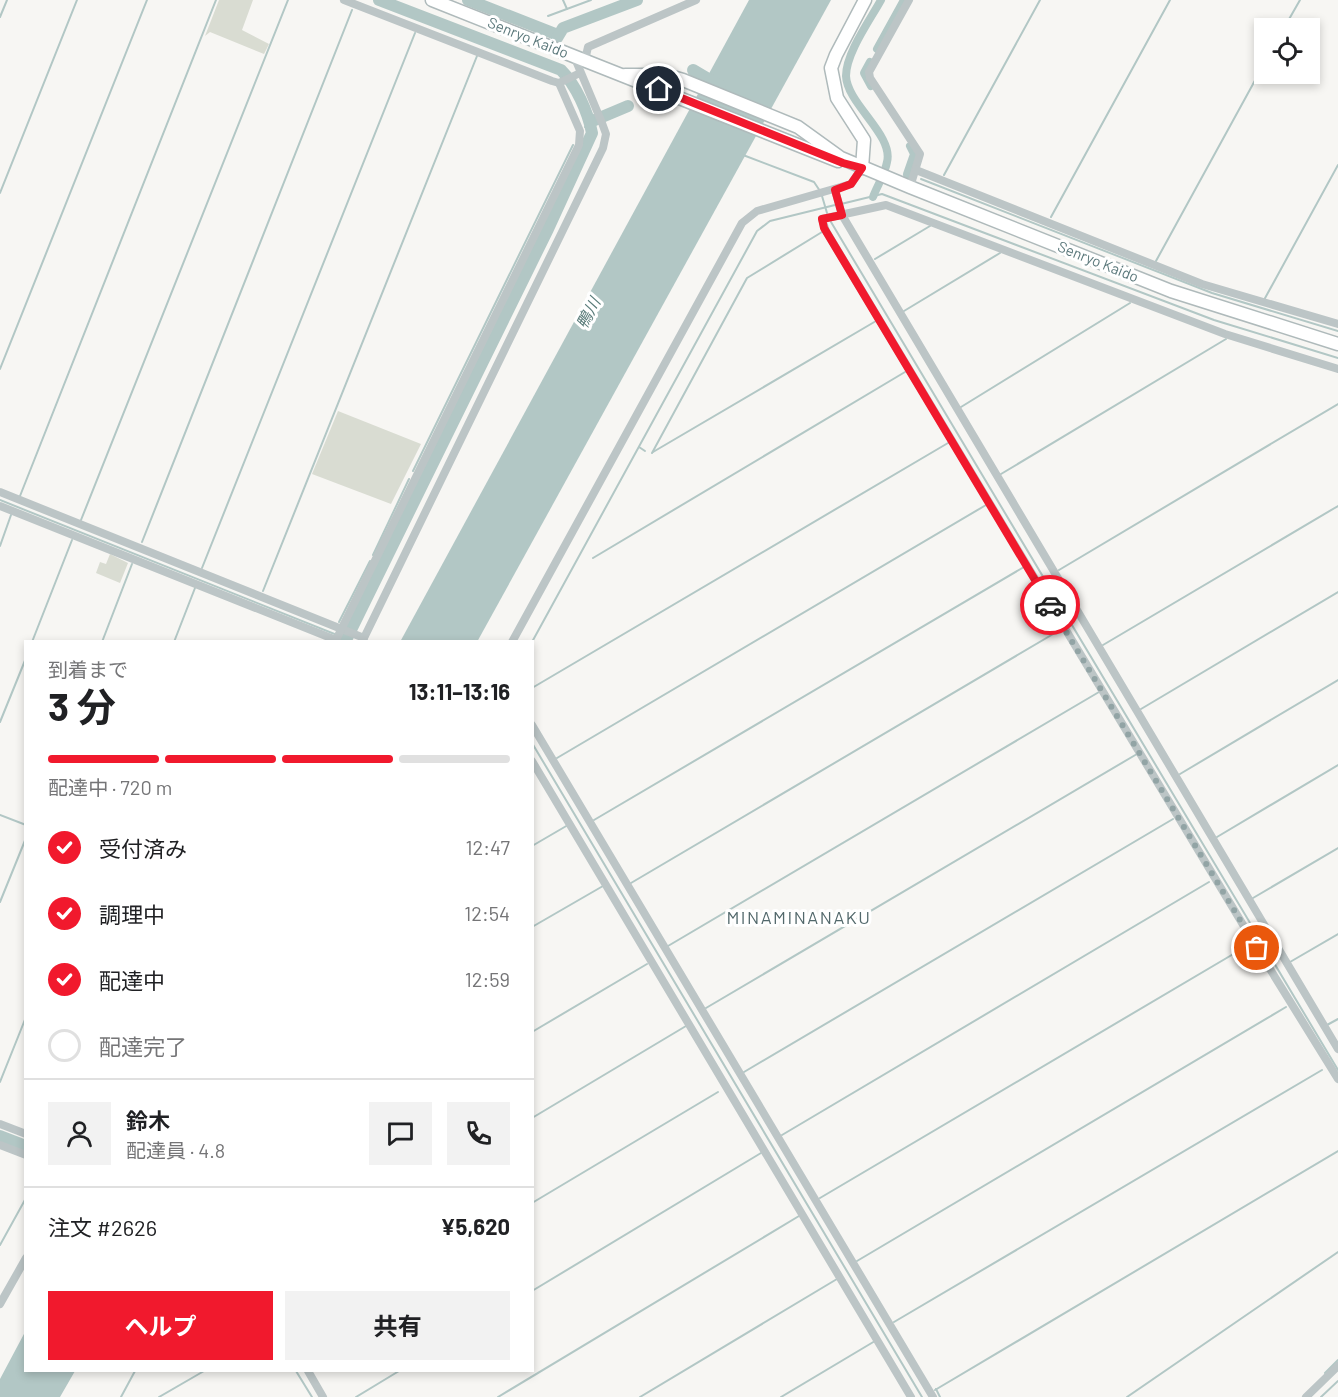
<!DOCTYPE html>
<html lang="ja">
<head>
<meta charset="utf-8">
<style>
  :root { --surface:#fff; --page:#f2f2f2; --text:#202124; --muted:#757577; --line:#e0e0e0; --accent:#f1192d }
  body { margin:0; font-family:Barlow,"Noto Sans JP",sans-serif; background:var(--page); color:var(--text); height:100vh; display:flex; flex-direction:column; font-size:22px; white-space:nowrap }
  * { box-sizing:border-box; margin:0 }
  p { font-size:20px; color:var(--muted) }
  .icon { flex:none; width:33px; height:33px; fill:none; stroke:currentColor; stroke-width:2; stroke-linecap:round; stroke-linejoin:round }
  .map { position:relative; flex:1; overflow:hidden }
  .panel { position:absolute; left:24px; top:640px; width:510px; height:732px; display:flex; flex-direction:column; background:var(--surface); border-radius:0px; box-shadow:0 3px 9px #0003 }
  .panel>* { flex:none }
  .fabs { position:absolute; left:1254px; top:18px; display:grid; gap:12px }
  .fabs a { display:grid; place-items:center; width:66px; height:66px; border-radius:0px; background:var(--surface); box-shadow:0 3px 9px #0003; font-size:30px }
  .pin { position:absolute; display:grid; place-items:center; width:51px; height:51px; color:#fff; margin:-26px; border:3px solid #fff; border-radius:50%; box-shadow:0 2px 6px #0007 }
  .courier { position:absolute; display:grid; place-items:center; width:60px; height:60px; margin:-30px; border:4px solid #f1192d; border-radius:50%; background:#fff; color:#222; box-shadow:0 2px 8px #0007 }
  .headline em { font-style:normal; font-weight:700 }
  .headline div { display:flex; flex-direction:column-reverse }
  .headline { display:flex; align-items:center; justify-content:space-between; height:102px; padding:0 24px }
  h1 { font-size:39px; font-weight:700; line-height:45px }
  .bar { display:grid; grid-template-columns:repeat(4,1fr); gap:9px 6px; align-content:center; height:72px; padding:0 24px }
  .bar i { height:8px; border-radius:4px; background:var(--line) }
  .bar .current { background:var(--accent) }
  .bar p { grid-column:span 4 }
  .line { display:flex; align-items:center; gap:15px; padding:0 24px; border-top:2px solid var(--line) }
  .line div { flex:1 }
  .round { display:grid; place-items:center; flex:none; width:63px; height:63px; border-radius:0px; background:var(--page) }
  ol { padding:0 24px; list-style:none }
  li { display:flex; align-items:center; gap:18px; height:66px }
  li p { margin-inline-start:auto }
  li .icon { padding:6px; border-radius:50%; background:var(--accent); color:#fff; stroke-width:4 }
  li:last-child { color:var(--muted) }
  li i { width:33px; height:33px; border:3px solid var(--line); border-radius:50% }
  .cta { display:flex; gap:12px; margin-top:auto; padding:12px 24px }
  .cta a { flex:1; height:69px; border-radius:0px; background:var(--accent); color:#fff; font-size:24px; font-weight:700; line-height:69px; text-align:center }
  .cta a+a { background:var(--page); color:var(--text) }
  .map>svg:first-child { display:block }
  .green { fill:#d9dcd2 }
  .water { fill:#b2c7c5 }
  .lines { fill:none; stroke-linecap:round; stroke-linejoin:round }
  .stream { stroke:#b2c7c5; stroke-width:2 }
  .canal { stroke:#b2c7c5; stroke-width:8 }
  .river { stroke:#b2c7c5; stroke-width:12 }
  .secondary-casing { stroke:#afbabb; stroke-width:15 }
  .street { stroke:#bcc5c6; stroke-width:8 }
  .secondary { stroke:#fff; stroke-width:12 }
  .done { stroke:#92a4a5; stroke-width:6; stroke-dasharray:0 10.8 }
  .route { stroke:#f1192d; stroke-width:8 }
  .labels { text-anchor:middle; stroke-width:6; stroke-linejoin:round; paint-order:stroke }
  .street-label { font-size:15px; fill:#5b787b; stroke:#fff }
  .water-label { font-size:16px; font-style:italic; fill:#5a7c7a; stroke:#fff }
  .quarter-label { font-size:18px; letter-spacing:1.5px; fill:#52686b; stroke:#fff }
</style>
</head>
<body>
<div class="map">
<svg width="1338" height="1397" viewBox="0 0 1338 1397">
  <rect width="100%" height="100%" fill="#f7f6f3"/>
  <g class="green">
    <polygon points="219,0 253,0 242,30 269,44 264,54 210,32 205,36"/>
    <polygon points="338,411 421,444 391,504 312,474"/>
    <polygon points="110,554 128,563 120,583 96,573 100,562 106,564"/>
  </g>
  <g class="water">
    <polygon points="749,0 831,0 477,642 400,642"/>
    <polygon points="25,1332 26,1371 75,1371 60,1397 0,1397 0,1379"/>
  </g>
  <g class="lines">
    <g class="stream">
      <polyline points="563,0 567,9"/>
      <polyline points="548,16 591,0"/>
      <polyline points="0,17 7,0"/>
      <polyline points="420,20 422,17"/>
      <polyline points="1284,28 1300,0"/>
      <polyline points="542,29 544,26"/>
      <polyline points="481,44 483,41"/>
      <polyline points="585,127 590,122"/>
      <polyline points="743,155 814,182 820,191"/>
      <polyline points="944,175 1040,0"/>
      <polyline points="921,179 1212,293 1338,331"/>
      <polyline points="0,193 77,0"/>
      <polyline points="822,196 827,213"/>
      <polyline points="841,204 882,194 1214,320 1338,358"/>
      <polyline points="1051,217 1170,0"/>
      <polyline points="831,222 1338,1070"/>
      <polyline points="875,259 930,226"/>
      <polyline points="1156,261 1264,64"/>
      <polyline points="1264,300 1338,165"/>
      <polyline points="904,311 1000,253"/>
      <polyline points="0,369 147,0"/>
      <polyline points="961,407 1130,303"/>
      <polyline points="639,447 645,451"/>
      <polyline points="653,452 876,321"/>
      <polyline points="652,453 747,278 822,232"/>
      <polyline points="413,471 573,145"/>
      <polyline points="1001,474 1226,339"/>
      <polyline points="20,496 216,0"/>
      <polyline points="0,500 347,639"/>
      <polyline points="81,520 288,0"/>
      <polyline points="142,542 352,10"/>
      <polyline points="0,546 11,515"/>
      <polyline points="373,555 409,479"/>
      <polyline points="593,558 905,372"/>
      <polyline points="202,568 415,33"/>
      <polyline points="1059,570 1338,404"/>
      <polyline points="263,591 477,56"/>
      <polyline points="339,622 370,561"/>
      <polyline points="32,642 72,540"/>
      <polyline points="102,642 132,564"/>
      <polyline points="174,642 195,588"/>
      <polyline points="532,642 757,231 770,221 835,205"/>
      <polyline points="1103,645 1338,506"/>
      <polyline points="532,688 948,443"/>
      <polyline points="1141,709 1338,592"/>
      <polyline points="0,722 26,658"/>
      <polyline points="532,743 922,1397"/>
      <polyline points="557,758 986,505"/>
      <polyline points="1180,774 1338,680"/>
      <polyline points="0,815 26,825"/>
      <polyline points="594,820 1024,567"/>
      <polyline points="1217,837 1338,765"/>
      <polyline points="532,846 568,825"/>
      <polyline points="631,883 1060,630"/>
      <polyline points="1253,898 1338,848"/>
      <polyline points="0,902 26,838"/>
      <polyline points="532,927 603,886"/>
      <polyline points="668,946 1099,692"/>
      <polyline points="1290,962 1338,934"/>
      <polyline points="706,1008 1137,754"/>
      <polyline points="1327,1025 1338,1019"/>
      <polyline points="532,1032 647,964"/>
      <polyline points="744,1072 1173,819"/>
      <polyline points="0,1082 26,1017"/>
      <polyline points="532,1118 686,1026"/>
      <polyline points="782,1135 1209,882"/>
      <polyline points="820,1198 1252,943"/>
      <polyline points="532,1203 718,1092"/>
      <polyline points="0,1245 26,1198"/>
      <polyline points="857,1261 1286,1007"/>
      <polyline points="532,1291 761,1153"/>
      <polyline points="894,1322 1322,1070"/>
      <polyline points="296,1371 312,1397"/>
      <polyline points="1325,1373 1338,1360"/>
      <polyline points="936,1389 940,1397"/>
      <polyline points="935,1390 1338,1151"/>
      <polyline points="121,1397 135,1371"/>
      <polyline points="159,1397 204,1371"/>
      <polyline points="356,1397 399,1371"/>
      <polyline points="498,1397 799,1216"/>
      <polyline points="640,1397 837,1279"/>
      <polyline points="781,1397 875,1341"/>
      <polyline points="1127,1397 1338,1252"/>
      <polyline points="1321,1397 1338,1381"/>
    </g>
    <g class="canal">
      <polyline points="877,49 904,0"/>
      <polyline points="870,62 864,73 871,86"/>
      <polyline points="909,175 907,174 914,154 910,146"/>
      <path d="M 873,197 C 877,186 885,174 887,162 C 894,135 847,104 846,76 C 846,53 870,20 881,0"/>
    </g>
    <g class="river">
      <polyline points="468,0 558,35"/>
      <polyline points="557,38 563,28 637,0"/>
      <polyline points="693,70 720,86"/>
      <polyline points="590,122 628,106"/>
      <path d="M 345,642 L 548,229 L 592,133 C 588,112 576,85 561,70 L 379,0"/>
      <polyline points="0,1136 26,1146"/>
    </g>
    <defs>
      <g id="secondary">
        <polyline points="432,0 838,161"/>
        <polyline points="625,75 666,75 683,80 798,127 841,158 910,187 1171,291 1338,344"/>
        <polyline points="862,168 864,140 837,98 831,68 836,55 865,0"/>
      </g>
    </defs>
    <use href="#secondary" class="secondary-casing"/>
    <g class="street">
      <polyline points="344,0 552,81 559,83 580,73"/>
      <polyline points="909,0 869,72 870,78 920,154 910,187"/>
      <polyline points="585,60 588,47 696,0"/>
      <polyline points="916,170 1202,284 1338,324"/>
      <polyline points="835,190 842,215 1338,1049"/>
      <polyline points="1338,369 1225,334 886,205 822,219 826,231 1257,948 1338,1079"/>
      <polyline points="0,492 364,638"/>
      <polyline points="0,506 336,640"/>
      <polyline points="335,642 579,145 580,131 559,83"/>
      <polyline points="362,642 603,148 606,134 602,123 574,56"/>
      <polyline points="512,642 742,223 757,211 851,184 862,168"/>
      <polyline points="532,725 933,1397"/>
      <polyline points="532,761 911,1397"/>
      <polyline points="0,1124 26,1134"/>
      <polyline points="0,1145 26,1155"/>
      <polyline points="0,1304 26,1258"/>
      <polyline points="308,1371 323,1397"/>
      <polyline points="1306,1397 1338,1366"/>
    </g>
    <use href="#secondary" class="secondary"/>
  </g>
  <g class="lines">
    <polyline class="done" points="1050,605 1257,948"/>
    <polyline class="route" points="659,89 843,163 862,168 851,184 835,190 842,215 822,219 824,228 1050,605"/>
  </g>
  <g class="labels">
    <g class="street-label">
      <text transform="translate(528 38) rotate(22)" y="5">Senryo Kaido</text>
      <text transform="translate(1098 262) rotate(22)" y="5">Senryo Kaido</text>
    </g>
    <g class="water-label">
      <text transform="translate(588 313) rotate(-62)" y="6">鴨川</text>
    </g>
    <g class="quarter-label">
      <text x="799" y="924">MINAMINANAKU</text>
    </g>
  </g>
</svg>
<div class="fabs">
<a><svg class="icon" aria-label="locate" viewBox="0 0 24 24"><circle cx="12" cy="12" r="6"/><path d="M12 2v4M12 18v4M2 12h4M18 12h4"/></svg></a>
</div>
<div class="pin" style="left:1257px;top:948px;background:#ea580c"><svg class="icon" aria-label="bag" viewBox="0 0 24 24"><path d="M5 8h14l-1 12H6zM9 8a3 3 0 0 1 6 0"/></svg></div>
<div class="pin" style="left:659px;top:89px;background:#1f2937"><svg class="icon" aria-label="home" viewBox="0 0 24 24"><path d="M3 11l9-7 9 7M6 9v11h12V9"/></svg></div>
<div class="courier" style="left:1050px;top:605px"><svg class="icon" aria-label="car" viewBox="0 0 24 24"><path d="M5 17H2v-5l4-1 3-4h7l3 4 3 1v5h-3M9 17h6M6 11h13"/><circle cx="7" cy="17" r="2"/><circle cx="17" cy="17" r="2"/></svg></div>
<section class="panel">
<div class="headline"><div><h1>3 分</h1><p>到着まで</p></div><em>13:11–13:16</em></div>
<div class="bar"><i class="current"></i><i class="current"></i><i class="current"></i><i></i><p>配達中 · 720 m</p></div>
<ol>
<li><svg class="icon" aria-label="check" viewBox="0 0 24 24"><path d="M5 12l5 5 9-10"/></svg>受付済み<p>12:47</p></li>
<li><svg class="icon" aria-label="check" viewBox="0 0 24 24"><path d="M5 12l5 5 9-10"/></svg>調理中<p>12:54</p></li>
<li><svg class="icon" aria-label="check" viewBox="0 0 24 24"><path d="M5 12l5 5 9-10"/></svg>配達中<p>12:59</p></li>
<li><i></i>配達完了</li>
</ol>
<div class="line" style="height:108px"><a class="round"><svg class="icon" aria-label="person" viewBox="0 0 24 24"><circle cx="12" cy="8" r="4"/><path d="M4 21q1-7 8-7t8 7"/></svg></a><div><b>鈴木</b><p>配達員 · 4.8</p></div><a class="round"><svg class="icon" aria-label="chat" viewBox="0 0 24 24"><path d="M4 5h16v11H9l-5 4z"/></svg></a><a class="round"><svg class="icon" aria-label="phone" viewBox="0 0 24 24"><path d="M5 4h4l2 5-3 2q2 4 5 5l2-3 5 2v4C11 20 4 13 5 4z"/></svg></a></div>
<div class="line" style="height:78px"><div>注文 #2626</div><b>¥5,620</b></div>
<div class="cta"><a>ヘルプ</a><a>共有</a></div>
</section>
</div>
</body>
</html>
